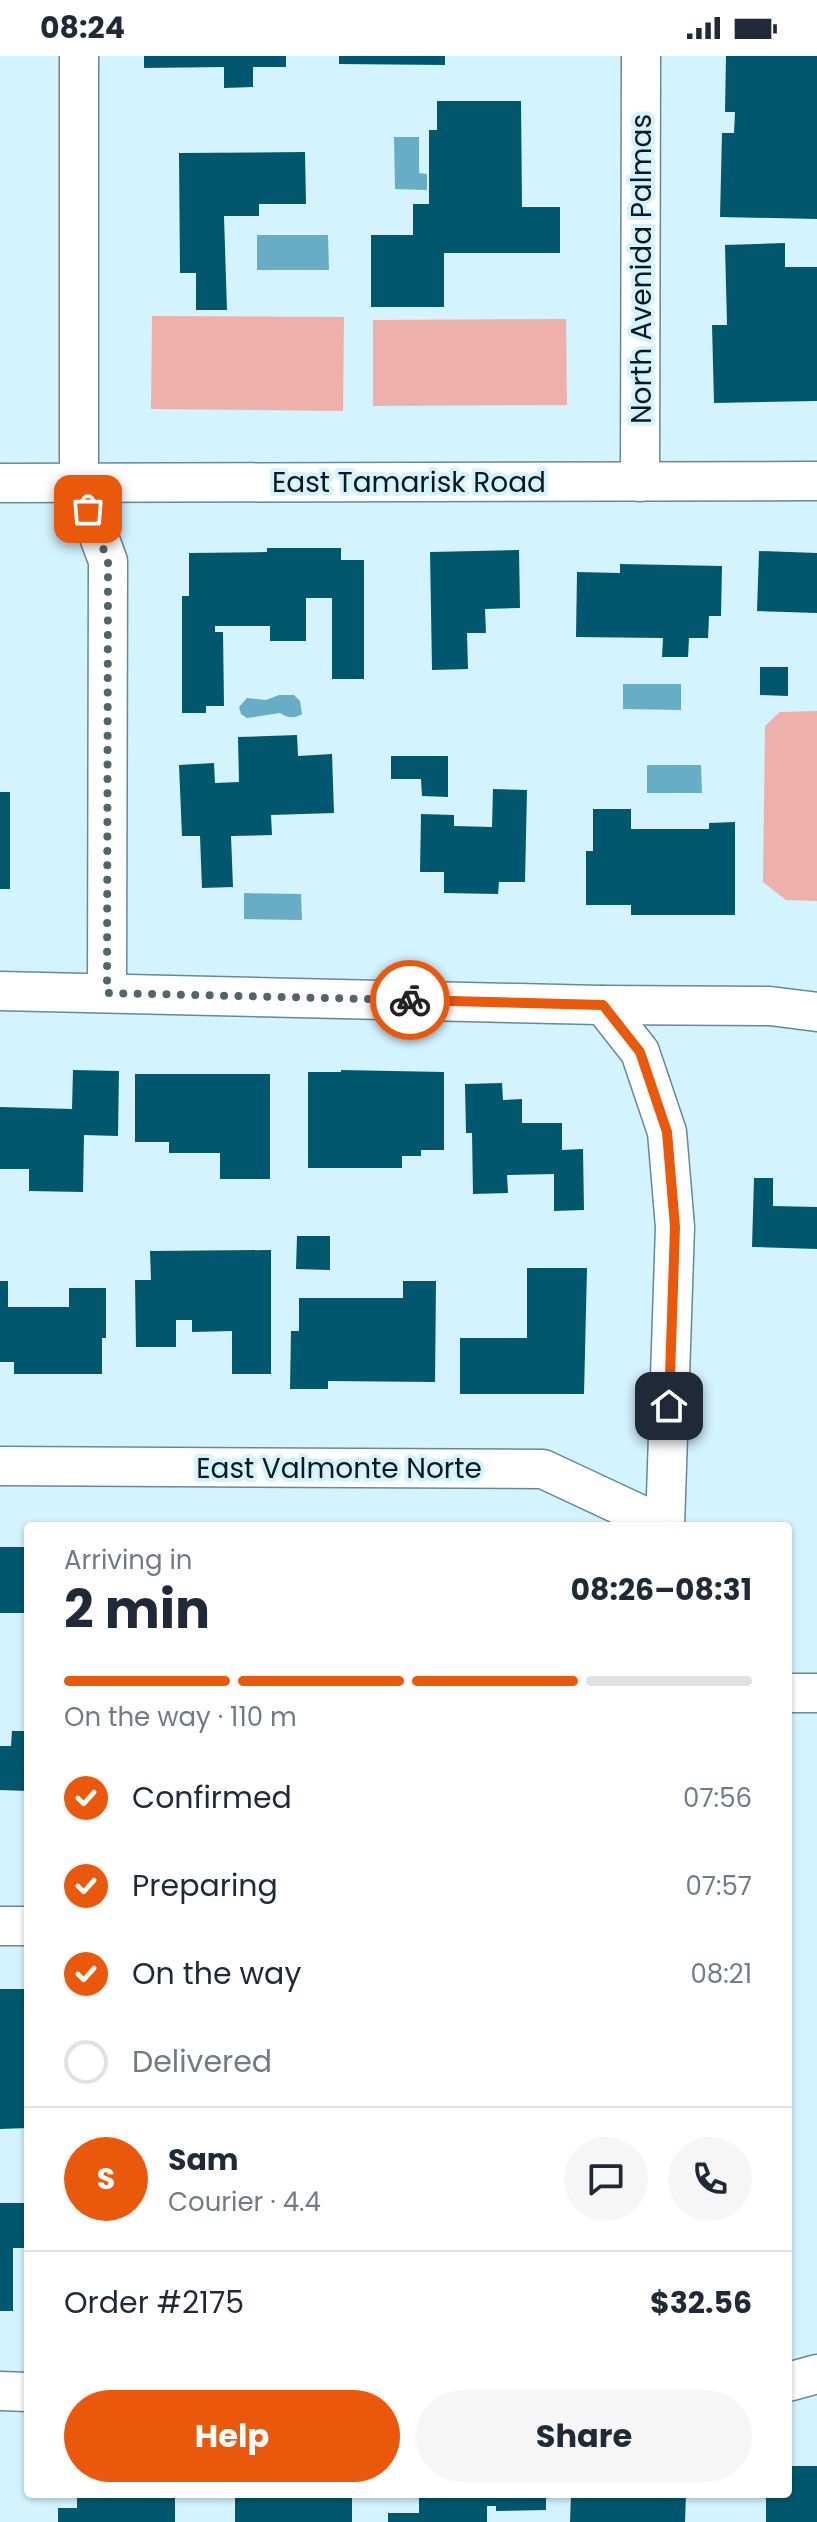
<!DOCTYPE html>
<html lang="en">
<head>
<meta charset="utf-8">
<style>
  :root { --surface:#fff; --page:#f6f6f7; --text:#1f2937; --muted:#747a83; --line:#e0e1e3; --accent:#ea580c }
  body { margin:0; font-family:Poppins,sans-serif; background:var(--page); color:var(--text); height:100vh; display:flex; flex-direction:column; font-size:30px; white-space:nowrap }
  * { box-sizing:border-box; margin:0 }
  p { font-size:26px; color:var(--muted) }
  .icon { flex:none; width:44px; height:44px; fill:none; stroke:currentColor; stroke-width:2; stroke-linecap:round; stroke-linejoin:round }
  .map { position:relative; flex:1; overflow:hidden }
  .panel { position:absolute; left:24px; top:1466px; width:768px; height:976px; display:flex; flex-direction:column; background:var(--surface); border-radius:8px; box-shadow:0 2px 6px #0004 }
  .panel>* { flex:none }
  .pin { position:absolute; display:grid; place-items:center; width:68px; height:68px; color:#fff; margin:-34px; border-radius:16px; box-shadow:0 4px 12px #0006 }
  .courier { position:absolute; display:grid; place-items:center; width:80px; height:80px; margin:-40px; border:6px solid #ea580c; border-radius:50%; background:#fff; color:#222; box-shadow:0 2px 10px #0007 }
  .overview em { font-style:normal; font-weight:700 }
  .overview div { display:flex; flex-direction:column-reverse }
  .overview { display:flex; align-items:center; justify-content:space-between; height:136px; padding:0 40px }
  h1 { font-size:52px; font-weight:700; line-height:60px }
  .bar { display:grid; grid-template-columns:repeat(4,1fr); gap:12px 8px; align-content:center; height:96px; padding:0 40px }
  .bar i { height:10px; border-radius:6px; background:var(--line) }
  .bar .on { background:var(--accent) }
  .bar p { grid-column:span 4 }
  .line { display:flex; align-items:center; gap:20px; padding:0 40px; border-top:2px solid var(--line) }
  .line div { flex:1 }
  .round { display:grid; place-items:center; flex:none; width:84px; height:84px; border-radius:42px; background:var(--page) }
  ol { padding:0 40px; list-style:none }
  li { display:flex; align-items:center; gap:24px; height:88px }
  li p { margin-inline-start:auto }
  li .icon { padding:8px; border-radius:50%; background:var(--accent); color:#fff; stroke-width:4 }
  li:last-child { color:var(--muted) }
  li i { width:44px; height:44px; border:4px solid var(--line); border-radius:50% }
  .cta { display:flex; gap:16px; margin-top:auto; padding:16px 40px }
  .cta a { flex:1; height:92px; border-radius:48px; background:var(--accent); color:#fff; font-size:32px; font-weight:700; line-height:92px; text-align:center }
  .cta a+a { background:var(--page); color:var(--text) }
  .status { display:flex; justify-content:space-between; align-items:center; height:56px; padding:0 40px; background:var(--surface); direction:ltr }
  .status svg { height:22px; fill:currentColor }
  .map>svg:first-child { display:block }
  .green { fill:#eeb0ab }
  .water { fill:#67adc5 }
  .building { fill:#01576d }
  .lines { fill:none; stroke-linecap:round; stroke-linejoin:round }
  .minor-casing { stroke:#6a8893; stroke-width:41 }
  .minor { stroke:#fff; stroke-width:38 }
  .done { stroke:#52656c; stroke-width:8; stroke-dasharray:0 14.4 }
  .route { stroke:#ea580c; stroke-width:10 }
  .labels { text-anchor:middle; stroke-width:8; stroke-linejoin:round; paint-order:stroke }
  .street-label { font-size:28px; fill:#0d191d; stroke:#d3f3ff }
</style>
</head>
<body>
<div class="status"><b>08:24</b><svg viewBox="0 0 49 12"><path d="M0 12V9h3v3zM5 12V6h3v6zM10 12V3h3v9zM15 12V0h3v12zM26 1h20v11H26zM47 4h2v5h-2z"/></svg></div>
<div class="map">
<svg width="817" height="2466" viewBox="0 0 817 2466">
  <rect width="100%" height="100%" fill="#d3f3ff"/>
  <g class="green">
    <polygon points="152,260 344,261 343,355 151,353"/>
    <polygon points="566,263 567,349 373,350 373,264"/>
    <polygon points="817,655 817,845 786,844 763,826 765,670 780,656"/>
  </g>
  <g class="water">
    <polygon points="394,81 419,81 419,117 427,118 427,134 395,133"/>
    <polygon points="257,179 328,179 329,214 257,214"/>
    <polygon points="623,628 681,628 681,654 623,653"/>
    <path d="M 279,639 L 294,639 L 300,645 L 302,658 C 294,663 287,662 280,657 L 247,662 L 241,658 L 239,651 L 247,642 L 266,644 Z"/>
    <polygon points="647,709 701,709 702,737 647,737"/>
    <polygon points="244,837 301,838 302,864 244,863"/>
  </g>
  <g class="building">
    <polygon points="144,0 286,0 286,11 253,11 253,31 224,32 224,11 144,12"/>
    <polygon points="339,0 445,0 445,9 339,8"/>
    <polygon points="726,0 817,0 817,163 720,161 722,77 734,77 735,56 725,56"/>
    <polygon points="437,45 521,45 522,151 560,151 560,197 444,197 444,251 371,251 371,179 413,179 413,148 429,148 429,74 437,74"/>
    <polygon points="305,96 306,148 259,148 259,160 224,160 227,254 196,254 196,217 180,217 179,97"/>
    <polygon points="785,187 785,211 817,211 817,345 714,347 712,269 727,269 725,189"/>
    <polygon points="267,492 341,492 341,504 364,504 364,623 332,623 332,542 306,542 306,585 270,585 270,570 215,570 215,576 223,576 224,650 206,650 206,657 182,657 182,540 189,540 189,497 267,496"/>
    <polygon points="519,494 520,552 485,553 486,577 467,577 468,613 432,614 430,496"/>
    <polygon points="759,495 817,497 817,557 757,555"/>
    <polygon points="620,508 722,510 721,560 709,560 708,582 689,582 688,601 662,601 663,582 576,581 577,516 620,517"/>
    <polygon points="760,611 788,611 788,640 760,639"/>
    <polygon points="297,679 298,700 332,698 334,757 271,759 272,779 231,780 233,831 202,832 200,780 182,780 179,709 214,707 215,727 239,726 238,681"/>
    <polygon points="391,700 448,700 448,741 422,740 421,723 391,723"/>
    <polygon points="493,733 527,734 525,826 499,826 498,838 444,837 444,816 420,816 421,758 454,759 454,770 492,771"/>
    <rect x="0" y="736" width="10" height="97"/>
    <polygon points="593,753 631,753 631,773 709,773 709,767 735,766 735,859 631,859 631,849 586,849 586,795 593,795"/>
    <polygon points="73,1014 119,1015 118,1080 84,1079 83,1136 29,1135 29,1113 0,1113 0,1051 72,1053"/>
    <polygon points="341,1014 444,1016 444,1094 421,1094 421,1100 402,1100 402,1112 308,1112 308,1016 341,1016"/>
    <polygon points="135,1018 270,1018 270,1123 220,1123 220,1097 169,1097 169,1086 135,1086"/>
    <polygon points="502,1027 503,1044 522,1043 522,1067 562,1067 562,1094 583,1093 584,1154 554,1155 554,1118 507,1119 508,1137 473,1138 472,1077 466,1077 465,1028"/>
    <polygon points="754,1122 773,1122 773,1150 817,1151 817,1193 752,1191"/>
    <polygon points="297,1180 330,1180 330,1214 296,1213"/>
    <polygon points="271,1194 271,1318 232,1318 232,1275 192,1276 192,1264 176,1264 176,1291 136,1291 135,1224 151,1224 150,1195"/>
    <polygon points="527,1212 587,1212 584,1338 460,1338 460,1282 527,1282"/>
    <polygon points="0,1225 8,1225 8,1251 69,1251 69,1232 106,1232 106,1282 102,1282 102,1318 14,1318 14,1306 0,1306"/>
    <polygon points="403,1225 436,1225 435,1326 328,1325 328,1333 290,1333 291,1275 299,1275 299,1242 403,1242"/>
    <rect x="0" y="1491" width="28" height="66"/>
    <polygon points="12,1675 28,1675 28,1735 0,1734 0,1690 11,1690"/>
    <polygon points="0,1933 28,1933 28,2072 0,2073"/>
    <polygon points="0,2147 28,2147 28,2192 13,2192 13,2255 0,2255"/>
    <polygon points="788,2410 817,2410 817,2466 766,2466 766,2438 788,2438"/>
    <polygon points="77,2438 175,2438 175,2466 58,2466 58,2452 77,2452"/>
    <rect x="235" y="2438" width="117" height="28"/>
    <polygon points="419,2438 546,2438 546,2454 496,2455 496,2450 487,2450 487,2466 388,2466 388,2457 419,2457"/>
    <polygon points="571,2438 686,2438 685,2466 570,2466"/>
  </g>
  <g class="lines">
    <defs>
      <g id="minor">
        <polyline points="79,0 79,427 108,505 107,937"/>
        <polyline points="640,426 641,0"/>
        <polyline points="0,427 817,425"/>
        <polyline points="0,935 599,949 770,950 817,956"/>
        <polyline points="603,949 640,996 667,1076 675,1171 665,1470"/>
        <polyline points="0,1410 543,1413 665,1470"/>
        <polyline points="788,1637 817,1637"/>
        <polyline points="0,1870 28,1870"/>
        <polyline points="788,2326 817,2318"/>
        <polyline points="0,2335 28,2336"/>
      </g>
    </defs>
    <use href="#minor" class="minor-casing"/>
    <use href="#minor" class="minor"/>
  </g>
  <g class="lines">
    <polyline class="done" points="88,453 108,505 107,937 410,944"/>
    <polyline class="route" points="410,944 603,949 640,996 667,1076 675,1171 669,1350"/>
  </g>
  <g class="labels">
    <g class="street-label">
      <text transform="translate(641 213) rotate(-90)" y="10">North Avenida Palmas</text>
      <text x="409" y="436">East Tamarisk Road</text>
      <text x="339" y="1422">East Valmonte Norte</text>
    </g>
  </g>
</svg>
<div class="pin" style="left:88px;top:453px;background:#ea580c"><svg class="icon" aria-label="bag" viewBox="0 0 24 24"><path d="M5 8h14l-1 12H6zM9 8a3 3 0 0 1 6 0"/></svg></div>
<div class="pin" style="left:669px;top:1350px;background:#1f2937"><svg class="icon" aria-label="home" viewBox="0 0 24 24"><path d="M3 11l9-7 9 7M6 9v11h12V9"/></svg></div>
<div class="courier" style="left:410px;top:944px"><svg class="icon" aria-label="bike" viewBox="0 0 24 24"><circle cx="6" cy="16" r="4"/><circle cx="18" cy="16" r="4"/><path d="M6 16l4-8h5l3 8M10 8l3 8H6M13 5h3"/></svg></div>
<section class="panel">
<div class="overview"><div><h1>2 min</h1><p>Arriving in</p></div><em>08:26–08:31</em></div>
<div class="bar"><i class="on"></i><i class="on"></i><i class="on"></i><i></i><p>On the way · 110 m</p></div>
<ol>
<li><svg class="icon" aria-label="check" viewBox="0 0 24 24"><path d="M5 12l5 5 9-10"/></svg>Confirmed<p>07:56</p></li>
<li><svg class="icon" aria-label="check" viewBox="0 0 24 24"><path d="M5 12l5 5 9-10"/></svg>Preparing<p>07:57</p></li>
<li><svg class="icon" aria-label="check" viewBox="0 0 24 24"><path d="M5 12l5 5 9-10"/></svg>On the way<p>08:21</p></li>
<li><i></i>Delivered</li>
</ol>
<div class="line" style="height:144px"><b class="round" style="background:var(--accent);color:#fff">S</b><div><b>Sam</b><p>Courier · 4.4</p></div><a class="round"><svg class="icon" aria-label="chat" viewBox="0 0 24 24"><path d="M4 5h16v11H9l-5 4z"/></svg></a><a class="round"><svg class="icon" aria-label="phone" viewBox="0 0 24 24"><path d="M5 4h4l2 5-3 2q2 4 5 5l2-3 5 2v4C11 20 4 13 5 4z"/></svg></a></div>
<div class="line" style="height:104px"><div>Order #2175</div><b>$32.56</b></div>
<div class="cta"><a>Help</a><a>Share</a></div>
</section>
</div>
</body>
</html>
